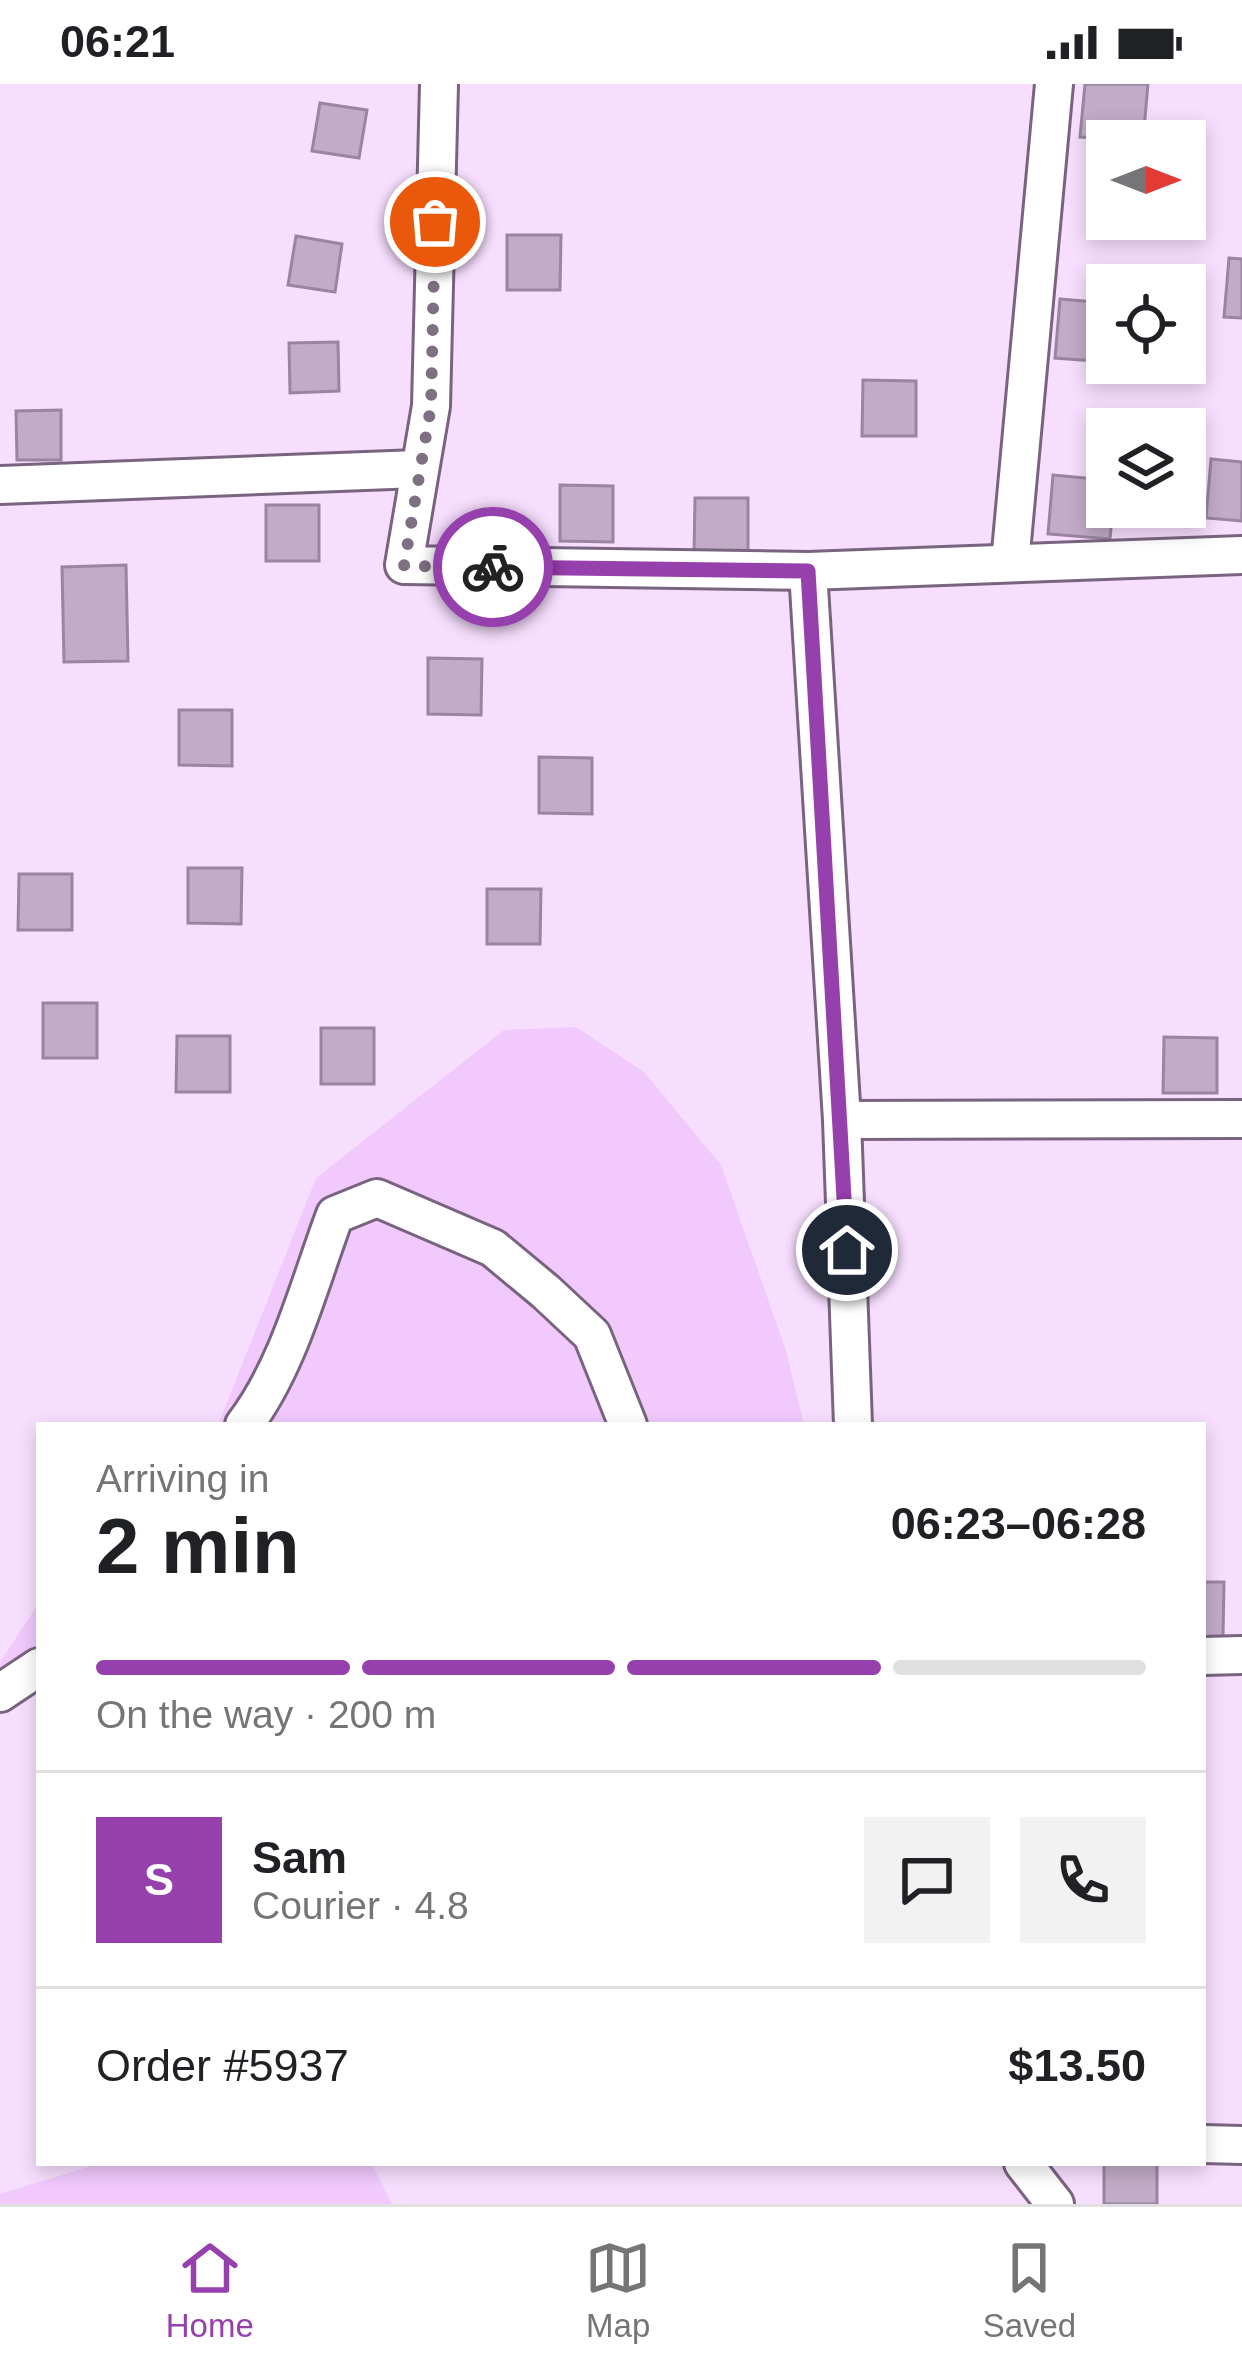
<!DOCTYPE html>
<html lang="en">
<head>
<meta charset="utf-8">
<style>
  :root { --surface:#fff; --page:#f2f2f2; --text:#202124; --muted:#757577; --line:#e0e0e0; --accent:#9640ad }
  body { margin:0; font-family:Helvetica,sans-serif; background:var(--page); color:var(--text); height:100vh; display:flex; flex-direction:column; font-size:45px; white-space:nowrap }
  * { box-sizing:border-box; margin:0 }
  p { font-size:39px; color:var(--muted) }
  .icon { flex:none; width:66px; height:66px; fill:none; stroke:currentColor; stroke-width:2; stroke-linecap:round; stroke-linejoin:round }
  .map { position:relative; flex:1; overflow:hidden }
  .drawer { position:absolute; left:36px; top:1338px; width:1170px; height:744px; display:flex; flex-direction:column; background:var(--surface); border-radius:0px; box-shadow:0 6px 18px #0003 }
  .drawer>* { flex:none }
  .needle { width:78px; rotate:90deg }
  .fabs { position:absolute; left:1086px; top:36px; display:grid; gap:24px }
  .fabs a { display:grid; place-items:center; width:120px; height:120px; border-radius:0px; background:var(--surface); box-shadow:0 6px 18px #0003; font-size:60px }
  .pin { position:absolute; display:grid; place-items:center; width:102px; height:102px; color:#fff; margin:-51px; border:6px solid #fff; border-radius:50%; box-shadow:0 3px 12px #0007 }
  .courier { position:absolute; display:grid; place-items:center; width:120px; height:120px; margin:-60px; border:9px solid #9640ad; border-radius:50%; background:#fff; color:#222; box-shadow:0 3px 15px #0007 }
  .head em { font-style:normal; font-weight:800 }
  .head div { display:flex; flex-direction:column-reverse }
  .head { display:flex; align-items:center; justify-content:space-between; height:204px; padding:0 60px }
  h1 { font-size:78px; font-weight:800; line-height:90px }
  .bar { display:grid; grid-template-columns:repeat(4,1fr); gap:18px 12px; align-content:center; height:144px; padding:0 60px }
  .bar i { height:15px; border-radius:9px; background:var(--line) }
  .bar .on { background:var(--accent) }
  .bar p { grid-column:span 4 }
  .line { display:flex; align-items:center; gap:30px; padding:0 60px; border-top:3px solid var(--line) }
  .line div { flex:1 }
  .round { display:grid; place-items:center; flex:none; width:126px; height:126px; border-radius:0px; background:var(--page) }
  .status { display:flex; justify-content:space-between; align-items:center; height:84px; padding:0 60px; background:var(--surface); direction:ltr }
  .status svg { height:33px; fill:currentColor }
  .dock { display:flex; justify-content:space-around; align-items:center; height:168px; border-top:3px solid var(--line); background:var(--surface); font-size:33px; color:var(--muted) }
  .dock a { display:grid; justify-items:center; gap:6px }
  .dock .on { color:var(--accent) }
  .map>svg:first-child { display:block }
  .green { fill:#f1c9fd }
  .building { fill:#c2abc8; stroke:#9a84a1; stroke-width:3 }
  .lines { fill:none; stroke-linecap:round; stroke-linejoin:round }
  .minor-casing { stroke:#79647f; stroke-width:42 }
  .minor { stroke:#fff; stroke-width:36 }
  .done { stroke:#7e6f82; stroke-width:12; stroke-dasharray:0 21.6 }
  .route { stroke:#9640ad; stroke-width:15 }
</style>
</head>
<body>
<div class="status"><b>06:21</b><svg viewBox="0 0 49 12"><path d="M0 12V9h3v3zM5 12V6h3v6zM10 12V3h3v9zM15 12V0h3v12zM26 1h20v11H26zM47 4h2v5h-2z"/></svg></div>
<div class="map">
<svg width="1242" height="2120" viewBox="0 0 1242 2120">
  <rect width="100%" height="100%" fill="#f7defe"/>
  <g class="green">
    <polygon points="576,943 644,988 721,1081 786,1267 804,1341 218,1341 316,1094 504,946"/>
    <polygon points="39,1519 39,1603 0,1592 0,1578"/>
    <polygon points="101,2079 371,2079 392,2120 0,2120 0,2110"/>
  </g>
  <g class="building">
    <polygon points="1085,0 1148,0 1143,57 1080,53"/>
    <polygon points="320,19 367,26 359,74 312,67"/>
    <polygon points="507,151 561,151 560,206 507,206"/>
    <polygon points="296,152 342,160 335,208 288,201"/>
    <polygon points="1229,174 1242,175 1242,234 1224,233"/>
    <polygon points="1060,215 1107,219 1107,278 1055,274"/>
    <polygon points="338,258 339,307 290,309 289,259"/>
    <polygon points="863,296 916,297 916,352 862,352"/>
    <polygon points="61,326 61,376 17,376 16,327"/>
    <polygon points="1211,375 1242,378 1242,437 1206,434"/>
    <polygon points="1053,391 1107,396 1107,423 1113,423 1110,455 1048,450"/>
    <polygon points="560,401 613,402 613,458 560,457"/>
    <polygon points="695,414 748,414 748,470 694,469"/>
    <rect x="266" y="421" width="53" height="56"/>
    <polygon points="126,481 128,577 64,578 62,483"/>
    <polygon points="428,574 482,575 481,631 428,630"/>
    <polygon points="179,626 232,626 232,682 179,681"/>
    <polygon points="539,673 592,674 592,730 539,729"/>
    <polygon points="188,784 242,784 241,840 188,839"/>
    <polygon points="19,790 72,790 72,846 18,846"/>
    <polygon points="487,805 541,805 540,860 487,860"/>
    <rect x="43" y="919" width="54" height="55"/>
    <rect x="321" y="944" width="53" height="56"/>
    <polygon points="177,952 230,952 230,1008 176,1008"/>
    <polygon points="1164,953 1217,954 1217,1009 1163,1009"/>
    <polygon points="1203,1498 1224,1498 1223,1553 1203,1553"/>
    <rect x="1104" y="2079" width="53" height="41"/>
  </g>
  <g class="lines">
    <defs>
      <g id="minor">
        <polyline points="439,0 431,322 404,481 808,487 1242,471"/>
        <polyline points="0,401 418,385"/>
        <polyline points="1010,479 1054,0"/>
        <polyline points="808,487 842,1036 853,1341"/>
        <polyline points="842,1036 1242,1035"/>
        <path d="M 244,1341 C 289,1282 309,1200 335,1131 L 377,1114 L 493,1164 L 546,1208 L 592,1251 L 628,1341"/>
        <polyline points="1203,1572 1242,1571"/>
        <polyline points="0,1609 39,1583"/>
        <polyline points="1203,2060 1242,2061"/>
        <polyline points="1023,2079 1055,2120"/>
      </g>
    </defs>
    <use href="#minor" class="minor-casing"/>
    <use href="#minor" class="minor"/>
  </g>
  <g class="lines">
    <polyline class="done" points="435,138 431,322 404,482 493,483"/>
    <polyline class="route" points="493,483 808,487 847,1166"/>
  </g>
</svg>
<div class="fabs">
<a><svg class="needle" viewBox="-14 -14 28 28"><path d="M0-13l5 13h-10z" fill="#e53935"/><path d="M0 13l5-13h-10z" fill="#757577"/></svg></a>
<a><svg class="icon" aria-label="locate" viewBox="0 0 24 24"><circle cx="12" cy="12" r="6"/><path d="M12 2v4M12 18v4M2 12h4M18 12h4"/></svg></a>
<a><svg class="icon" aria-label="layers" viewBox="0 0 24 24"><path d="M12 4l9 5-9 5-9-5zM3 14l9 5 9-5"/></svg></a>
</div>
<div class="pin" style="left:435px;top:138px;background:#ea580c"><svg class="icon" aria-label="bag" viewBox="0 0 24 24"><path d="M5 8h14l-1 12H6zM9 8a3 3 0 0 1 6 0"/></svg></div>
<div class="pin" style="left:847px;top:1166px;background:#1f2937"><svg class="icon" aria-label="home" viewBox="0 0 24 24"><path d="M3 11l9-7 9 7M6 9v11h12V9"/></svg></div>
<div class="courier" style="left:493px;top:483px"><svg class="icon" aria-label="bike" viewBox="0 0 24 24"><circle cx="6" cy="16" r="4"/><circle cx="18" cy="16" r="4"/><path d="M6 16l4-8h5l3 8M10 8l3 8H6M13 5h3"/></svg></div>
<section class="drawer">
<div class="head"><div><h1>2 min</h1><p>Arriving in</p></div><em>06:23–06:28</em></div>
<div class="bar"><i class="on"></i><i class="on"></i><i class="on"></i><i></i><p>On the way · 200 m</p></div>
<div class="line" style="height:216px"><b class="round" style="background:var(--accent);color:#fff">S</b><div><b>Sam</b><p>Courier · 4.8</p></div><a class="round"><svg class="icon" aria-label="chat" viewBox="0 0 24 24"><path d="M4 5h16v11H9l-5 4z"/></svg></a><a class="round"><svg class="icon" aria-label="phone" viewBox="0 0 24 24"><path d="M5 4h4l2 5-3 2q2 4 5 5l2-3 5 2v4C11 20 4 13 5 4z"/></svg></a></div>
<div class="line" style="height:156px"><div>Order #5937</div><b>$13.50</b></div>
</section>
</div>
<nav class="dock">
<a class="on"><svg class="icon" aria-label="home" viewBox="0 0 24 24"><path d="M3 11l9-7 9 7M6 9v11h12V9"/></svg>Home</a>
<a><svg class="icon" aria-label="map" viewBox="0 0 24 24"><path d="M3 6l6-2 6 2 6-2v14l-6 2-6-2-6 2zM9 4v14M15 6v14"/></svg>Map</a>
<a><svg class="icon" aria-label="saved" viewBox="0 0 24 24"><path d="M7 4h10v16l-5-4-5 4z"/></svg>Saved</a>
</nav>
</body>
</html>
